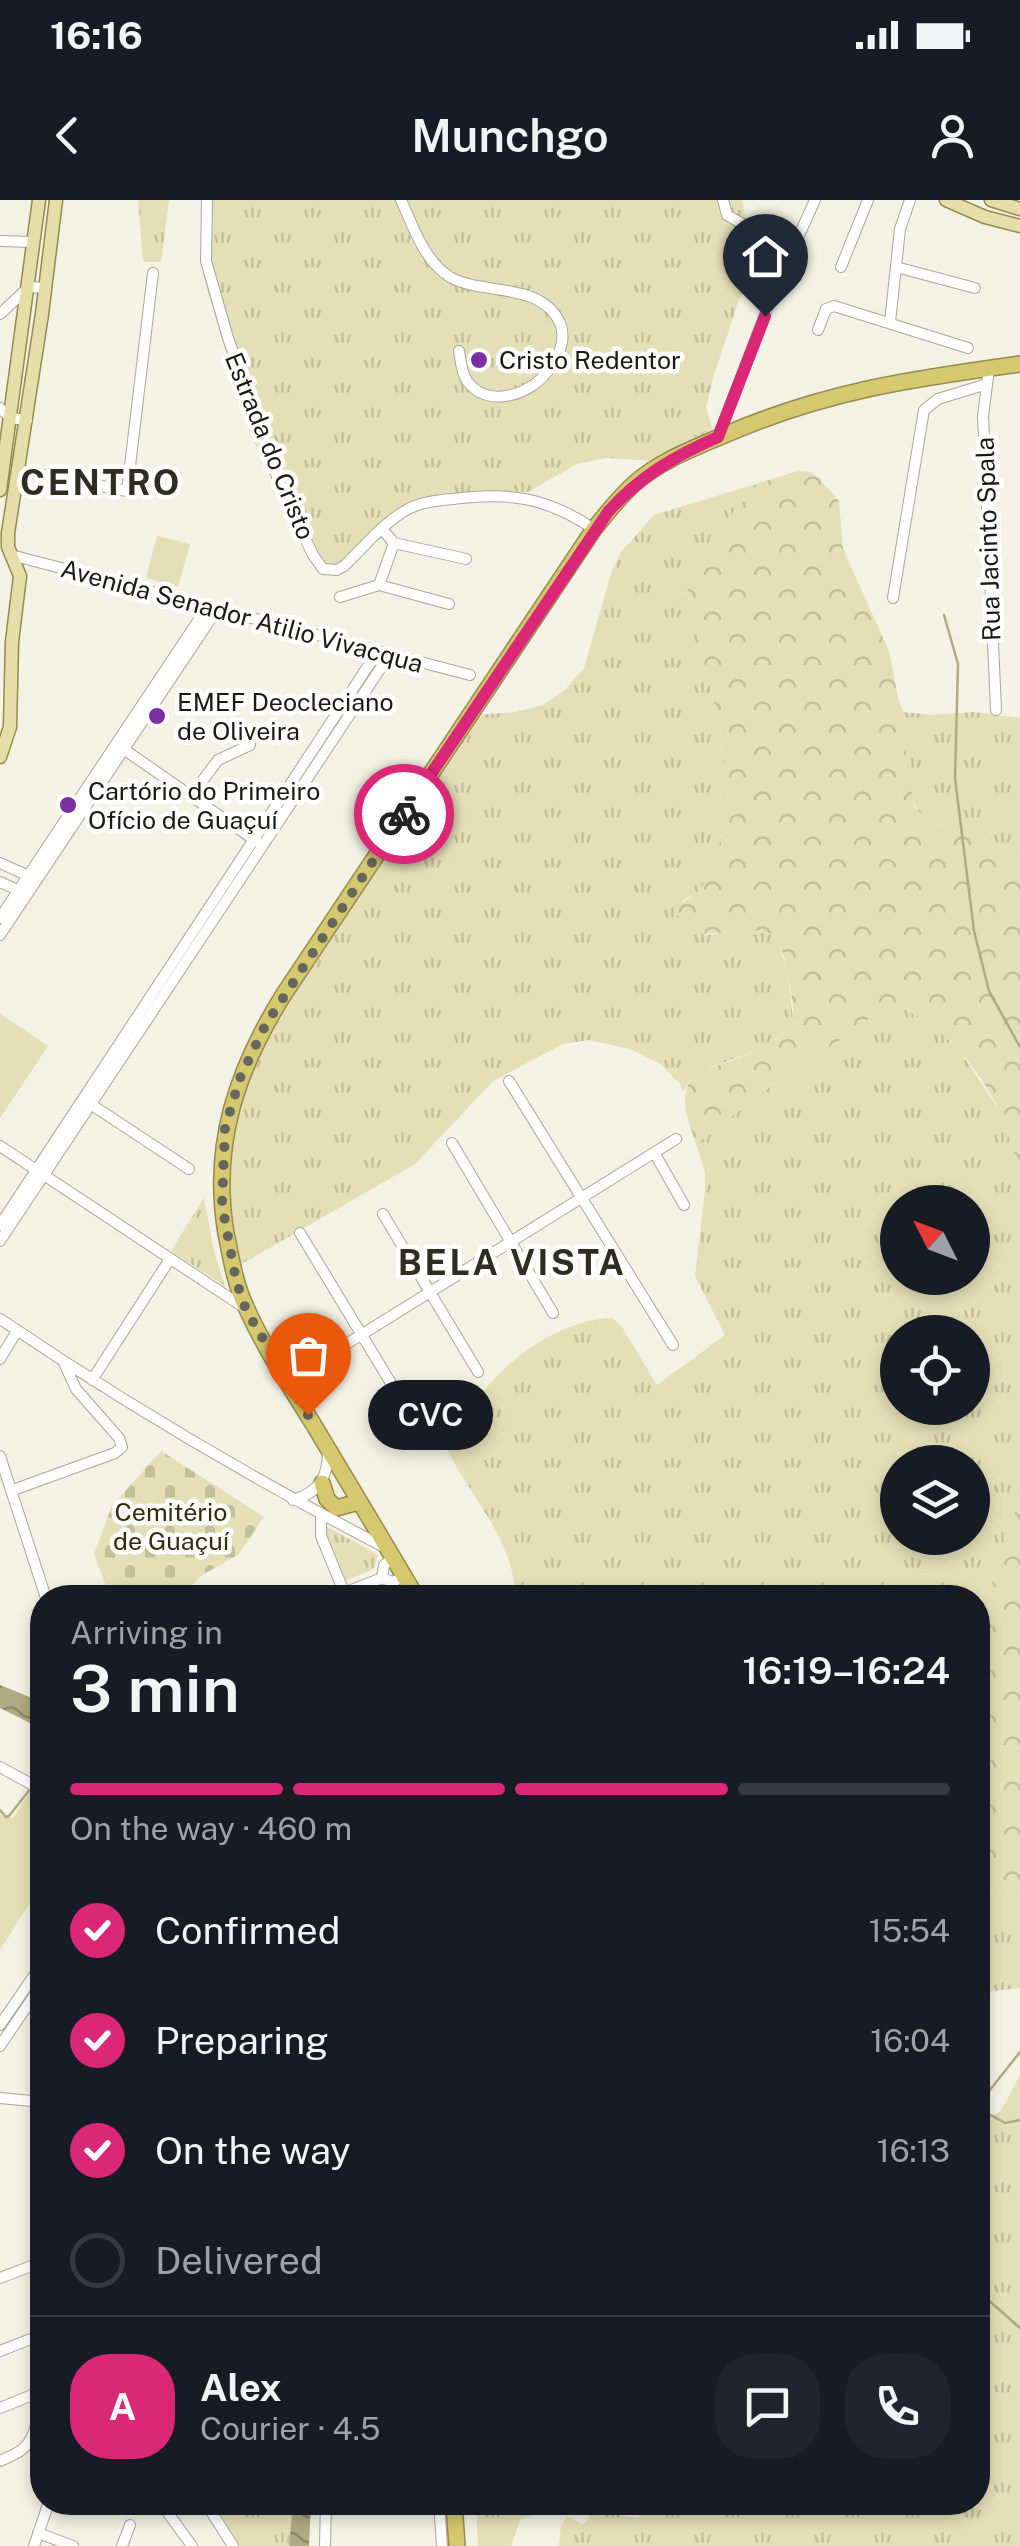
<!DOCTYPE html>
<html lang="en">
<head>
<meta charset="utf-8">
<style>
  :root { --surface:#171b24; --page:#20242c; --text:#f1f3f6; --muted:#9ea1a6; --line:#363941; --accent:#db2777 }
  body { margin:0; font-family:"Public Sans",sans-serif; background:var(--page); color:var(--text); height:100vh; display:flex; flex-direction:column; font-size:38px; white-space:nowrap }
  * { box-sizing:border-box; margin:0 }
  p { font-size:32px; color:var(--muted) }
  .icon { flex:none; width:55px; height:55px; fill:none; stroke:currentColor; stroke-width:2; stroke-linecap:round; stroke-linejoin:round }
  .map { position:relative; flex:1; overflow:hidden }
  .panel { position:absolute; left:30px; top:1385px; width:960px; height:930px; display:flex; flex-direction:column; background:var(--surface); border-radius:40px; box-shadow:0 5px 15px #0003 }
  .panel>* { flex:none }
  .needle { width:65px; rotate:312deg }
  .controls { position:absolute; left:880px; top:985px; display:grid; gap:20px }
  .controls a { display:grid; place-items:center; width:110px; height:110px; border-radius:50%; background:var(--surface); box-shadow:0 5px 15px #0003; font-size:50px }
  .pin { position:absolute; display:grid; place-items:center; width:85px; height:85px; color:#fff; margin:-102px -42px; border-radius:50% 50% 50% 0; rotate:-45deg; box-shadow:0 0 10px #0007 }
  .pin .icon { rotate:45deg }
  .courier { position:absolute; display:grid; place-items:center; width:100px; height:100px; margin:-50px; border:8px solid #db2777; border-radius:50%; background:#fff; color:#222; box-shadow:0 2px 12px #0007 }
  .bubble { position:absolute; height:70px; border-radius:35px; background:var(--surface); box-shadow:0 5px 15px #0003; font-size:32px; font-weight:600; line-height:70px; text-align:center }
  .head em { font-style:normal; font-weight:600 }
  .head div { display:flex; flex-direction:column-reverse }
  .head { display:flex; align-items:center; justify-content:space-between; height:170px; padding:0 40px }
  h1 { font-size:65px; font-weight:600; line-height:75px }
  .bar { display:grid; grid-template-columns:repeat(4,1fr); gap:15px 10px; align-content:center; height:120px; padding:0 40px }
  .bar i { height:12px; border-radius:8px; background:var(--line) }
  .bar .selected { background:var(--accent) }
  .bar p { grid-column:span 4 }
  .line { display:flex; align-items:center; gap:25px; padding:0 40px; border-top:2px solid var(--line) }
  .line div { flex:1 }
  .round { display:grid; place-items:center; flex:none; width:105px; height:105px; border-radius:40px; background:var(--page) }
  ol { padding:0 40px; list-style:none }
  li { display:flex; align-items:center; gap:30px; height:110px }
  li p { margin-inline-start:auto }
  li .icon { padding:10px; border-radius:50%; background:var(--accent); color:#fff; stroke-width:4 }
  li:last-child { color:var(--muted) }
  li i { width:55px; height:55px; border:5px solid var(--line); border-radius:50% }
  .status { display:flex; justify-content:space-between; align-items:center; height:70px; padding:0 50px; background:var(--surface); direction:ltr }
  .status svg { height:28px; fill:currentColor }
  header { display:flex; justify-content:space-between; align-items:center; height:130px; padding:0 40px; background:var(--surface); font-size:45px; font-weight:600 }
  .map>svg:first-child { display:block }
  .grass { fill:url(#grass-tufts); fill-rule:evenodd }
  .forest { fill:url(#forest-crowns) }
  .cemetery { fill:url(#cemetery-stones) }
  .pitch { fill:#e4dfb7 }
  .water { fill:url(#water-waves) }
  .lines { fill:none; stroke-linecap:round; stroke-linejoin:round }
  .stream { stroke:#b0ab83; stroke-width:2.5 }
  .minor-casing { stroke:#a9a89a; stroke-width:12 }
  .major-casing { stroke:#948b4f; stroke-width:15 }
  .highway-casing { stroke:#948b4f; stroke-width:18 }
  .minor { stroke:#fff; stroke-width:10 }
  .major { stroke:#e6dea8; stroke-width:12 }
  .highway { stroke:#d6c86e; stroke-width:15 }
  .done { stroke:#66665d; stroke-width:10; stroke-dasharray:0 18 }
  .route { stroke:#db2777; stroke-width:12 }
  .poi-dot { fill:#7a30a2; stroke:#fff; stroke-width:4 }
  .labels { text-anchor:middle; stroke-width:9; stroke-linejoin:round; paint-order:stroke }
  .poi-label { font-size:25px; fill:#1a1a15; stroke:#fff; text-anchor:start }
  .street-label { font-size:25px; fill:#1a1a15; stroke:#fff }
  .park-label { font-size:25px; fill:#312c09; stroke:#fff }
  .district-label { font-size:35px; font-weight:bold; letter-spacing:2.5px; fill:#2f2d22; stroke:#fff }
</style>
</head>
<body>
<div class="status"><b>16:16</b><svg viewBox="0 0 49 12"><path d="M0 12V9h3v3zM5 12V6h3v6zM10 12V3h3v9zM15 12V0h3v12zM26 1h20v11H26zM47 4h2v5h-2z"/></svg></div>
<header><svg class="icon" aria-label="back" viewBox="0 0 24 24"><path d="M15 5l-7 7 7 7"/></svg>Munchgo<svg class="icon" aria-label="person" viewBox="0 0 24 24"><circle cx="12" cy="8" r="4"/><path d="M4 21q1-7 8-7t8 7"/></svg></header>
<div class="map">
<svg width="1020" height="2346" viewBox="0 0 1020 2346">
  <defs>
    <pattern id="grass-tufts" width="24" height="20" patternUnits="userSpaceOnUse" patternTransform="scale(2.5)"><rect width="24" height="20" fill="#e4dfb7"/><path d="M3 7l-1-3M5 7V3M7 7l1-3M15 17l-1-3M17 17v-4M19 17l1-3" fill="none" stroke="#c3bf9c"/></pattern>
    <pattern id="forest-crowns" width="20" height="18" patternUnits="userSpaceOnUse" patternTransform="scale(2.5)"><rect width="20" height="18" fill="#e4dfb7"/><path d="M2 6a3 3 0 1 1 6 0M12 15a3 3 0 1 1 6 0" fill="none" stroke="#c3bf9c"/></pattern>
    <pattern id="cemetery-stones" width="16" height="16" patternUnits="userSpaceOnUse" patternTransform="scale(2.5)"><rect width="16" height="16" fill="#e4dfb7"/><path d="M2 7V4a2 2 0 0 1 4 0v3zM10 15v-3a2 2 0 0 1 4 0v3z" fill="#c3bf9c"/></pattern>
    <pattern id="water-waves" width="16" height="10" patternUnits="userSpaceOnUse" patternTransform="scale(2.5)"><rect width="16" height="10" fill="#b0ab83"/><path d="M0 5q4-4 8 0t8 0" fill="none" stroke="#8e8a6a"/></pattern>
  </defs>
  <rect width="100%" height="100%" fill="#f4f2e4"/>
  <g class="grass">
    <polygon points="138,0 169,0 161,62 143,62"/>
    <polygon points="206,0 742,0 745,16 773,39 739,100 713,178 706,207 713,231 653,261 606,258 577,264 528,292 476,291 451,295 388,325 338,366 324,371 250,234 204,78 202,20"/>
    <path d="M 759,283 L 734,311 L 687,391 L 722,537 L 728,587 L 716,666 L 699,691 L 682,701 L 680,719 C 710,742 708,734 740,730 C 749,728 762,733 772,734 L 778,741 L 788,773 L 793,820 L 786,831 L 765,847 L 693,874 L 683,892 L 680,884 L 660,864 L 630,849 L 589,840 L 563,844 L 493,881 L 415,964 L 240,1065 L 227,981 L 228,948 L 243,880 L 273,819 L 475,515 L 515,512 L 543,505 L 565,490 L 584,468 L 612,370 L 621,352 L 654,315 Z"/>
    <path d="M 904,512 L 932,515 L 973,512 L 1020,518 L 1020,650 L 929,622 C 900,602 906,544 904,512 Z"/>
    <path d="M 889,804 L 908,809 L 954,842 L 1001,913 L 1020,970 L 1020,1295 L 1005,1349 L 978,1420 L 978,1398 L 517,1397 C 514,1385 513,1371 508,1358 C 494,1318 464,1285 446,1247 C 460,1233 466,1217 476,1201 C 505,1160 561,1119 612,1118 L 622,1127 L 657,1185 L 725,1135 L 695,1076 L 705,991 L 705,972 L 696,944 L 765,890 L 802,867 ZM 898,1002 L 972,1002 L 972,1078 L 898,1078 ZM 898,1132 L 972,1132 L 972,1208 L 898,1208 ZM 898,1262 L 972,1262 L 972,1338 L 898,1338 Z"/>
    <polygon points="204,998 214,1051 225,1086 171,1051"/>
    <polygon points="326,1326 378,1355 374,1369 345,1381 325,1334"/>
    <polygon points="978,1691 998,1695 1020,1691 1020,1788 993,1791 978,1801"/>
    <polygon points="1020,1875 1020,2346 559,2346 561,2325 567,2316 582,2324 587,2322 591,2311 637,2318 658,2303 978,2302 978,1920 1000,1912"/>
    <polygon points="213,2303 293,2303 289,2346 240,2346"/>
    <polygon points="476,2303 535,2303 532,2316 521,2318 511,2346 478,2346"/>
  </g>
  <g class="forest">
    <path d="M 798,271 L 810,272 L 819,278 L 839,301 L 843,349 L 889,451 L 899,502 L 904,512 L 906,554 L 914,606 L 929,622 L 1020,650 L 1020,970 C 1012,951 1008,928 999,910 C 980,869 935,815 889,804 L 802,867 L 765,890 L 696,944 C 687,915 678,901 693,874 C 718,864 788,847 793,817 C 794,807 791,795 790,786 C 787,768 784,747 772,734 C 762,732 749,729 739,730 C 710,735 691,740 674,709 L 699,691 L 716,666 L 728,587 L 722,537 L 687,391 L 734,311 L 759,283 Z"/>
    <polygon points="1020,1295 1020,1691 998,1695 978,1691 978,1420 1005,1349"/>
  </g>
  <polygon class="cemetery" points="161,1251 264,1317 238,1355 202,1375 180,1397 110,1397 94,1354 112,1306"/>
  <g class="pitch">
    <polygon points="157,336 190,344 178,387 146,378"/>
    <polygon points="0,814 48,846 0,918"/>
    <polygon points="30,1592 42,1599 42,1610 38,1618 42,1631 42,1684 0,1750 0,1615 13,1618"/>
  </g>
  <g class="water">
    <polygon points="0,1485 42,1502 42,1529 0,1508"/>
    <polygon points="293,2303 311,2303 309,2346 289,2346"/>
  </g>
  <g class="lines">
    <g class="stream">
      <polyline points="944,415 958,464 955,578 974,731 989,791 1020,847"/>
      <polyline points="35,1581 42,1568"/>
      <polyline points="0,1610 6,1617 9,1616 31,1588"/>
      <polyline points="978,1905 1020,1852"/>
      <polyline points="978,1908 1005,1923 1020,1920"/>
      <polyline points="978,2091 1020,2128"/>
    </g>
    <defs>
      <g id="minor">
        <path d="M 207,0 L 206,61 L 228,138 L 280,285 L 313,355 L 323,369 L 337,370 L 344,366 C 364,347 383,323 408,309 C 421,302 438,300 453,299 C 510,292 546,297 594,329"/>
        <path d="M 401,0 C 413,26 424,61 450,77 C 483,96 541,81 560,123 C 567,140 558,158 547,172 C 530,195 487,209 467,181 C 461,172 461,161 459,151"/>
        <polyline points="723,0 727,15 746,26"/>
        <polyline points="0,41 34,42"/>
        <polyline points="841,67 868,0"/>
        <polyline points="896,67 975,88"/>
        <polyline points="0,114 29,87 46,88"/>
        <polyline points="890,122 900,29 910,0"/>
        <polyline points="818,130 826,109 834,106 968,148"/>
        <polyline points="989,169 983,216 996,510"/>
        <polyline points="0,208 10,218 27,220"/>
        <polyline points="718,237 776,86 815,0"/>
        <polyline points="18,270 127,291 153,73"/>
        <polyline points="382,329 394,343 466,359"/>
        <polyline points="15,356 470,475"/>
        <polyline points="379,385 394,343"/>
        <polyline points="340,397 379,385 449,404"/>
        <polyline points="893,398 924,210 938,199 987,184"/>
        <polyline points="122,548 256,641"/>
        <polyline points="191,596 218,560 250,545"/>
        <polyline points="0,663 31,677"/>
        <polyline points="0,682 22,692"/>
        <polyline points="0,718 208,406"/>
        <polyline points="0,735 218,408"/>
        <polyline points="509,881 673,1145"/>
        <polyline points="86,901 189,969"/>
        <polyline points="452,943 553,1113"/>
        <polyline points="0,946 245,1108"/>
        <polyline points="655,954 684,1005"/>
        <polyline points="383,1014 478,1172"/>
        <polyline points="0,1025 378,451"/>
        <polyline points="300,1033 426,1241"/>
        <polyline points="0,1041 390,454"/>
        <path d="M 0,1119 C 124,1203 253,1279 386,1348"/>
        <polyline points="0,1159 17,1131"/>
        <polyline points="92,1180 170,1059"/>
        <polyline points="287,1181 676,939"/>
        <polyline points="0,1256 46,1398"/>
        <polyline points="13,1290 115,1253 122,1247 119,1238 76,1189 64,1163"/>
        <path d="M 293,1300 C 320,1292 328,1277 328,1250"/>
        <polyline points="321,1315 321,1336 344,1392"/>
        <polyline points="393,1358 384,1365 382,1378 392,1382 404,1377"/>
        <polyline points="331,1398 382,1378"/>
        <polyline points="0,1567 42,1590"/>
        <polyline points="0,1825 42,1764"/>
        <polyline points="0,1846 42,1784"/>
        <polyline points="0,1898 42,1902"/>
        <polyline points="0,2078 42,2062"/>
        <polyline points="0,2151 41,2135"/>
        <polyline points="0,2208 37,2193"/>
        <path d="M 0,2261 C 21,2252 30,2248 36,2225 L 42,2127"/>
        <polyline points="160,2302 192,2346"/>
        <polyline points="205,2302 233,2346"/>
        <polyline points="439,2302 442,2346"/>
        <polyline points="38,2333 73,2346"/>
        <polyline points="34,2346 49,2302"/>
        <polyline points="122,2346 130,2325"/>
        <polyline points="325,2346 326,2302"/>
      </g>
      <g id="major">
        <polyline points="946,0 985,17 1020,26"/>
        <polyline points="991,0 1020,9"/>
        <polyline points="0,290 39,0"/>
        <polyline points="0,557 10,527 12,442 20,376 8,347 8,333 42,114 56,0"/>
      </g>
      <g id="highway">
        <polyline points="322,1283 327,1299 336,1308 359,1302"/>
        <path d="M 417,1398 C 383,1341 349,1283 315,1227 C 291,1188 264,1148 246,1107 C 235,1084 231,1058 226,1033 C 211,945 237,869 284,794 L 594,329 C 607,313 619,297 635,283 C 660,261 692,249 722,236 C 825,191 911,179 1020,164"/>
        <polyline points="454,2302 457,2346"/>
      </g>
    </defs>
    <use href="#minor" class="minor-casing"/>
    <use href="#major" class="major-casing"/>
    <use href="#highway" class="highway-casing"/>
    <use href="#minor" class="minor"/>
    <use href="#major" class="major"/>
    <use href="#highway" class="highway"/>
  </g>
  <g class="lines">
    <polyline class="done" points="308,1215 246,1110 236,1080 222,1005 225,928 240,878 266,824 404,614"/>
    <path class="route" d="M 404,614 L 608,312 C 640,276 675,256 718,237 L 765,116"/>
  </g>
  <g class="poi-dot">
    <circle cx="479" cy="160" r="10"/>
    <circle cx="157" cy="516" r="10"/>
    <circle cx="68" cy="605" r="10"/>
  </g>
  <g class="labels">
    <g class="poi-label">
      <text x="499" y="169">Cristo Redentor</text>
      <text x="177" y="511">EMEF Deocleciano<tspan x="177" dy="29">de Oliveira</tspan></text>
      <text x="88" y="600">Cartório do Primeiro<tspan x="88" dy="29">Ofício de Guaçuí</tspan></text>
    </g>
    <g class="street-label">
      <text transform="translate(270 246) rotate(68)" y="9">Estrada do Cristo</text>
      <text transform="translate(988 339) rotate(-92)" y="9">Rua Jacinto Spala</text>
      <text transform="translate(242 416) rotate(15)" y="9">Avenida Senador Atilio Vivacqua</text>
    </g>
    <g class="park-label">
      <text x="171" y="1321">Cemitério<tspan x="171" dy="29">de Guaçuí</tspan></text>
    </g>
    <g class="district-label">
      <text x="101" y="295">CENTRO</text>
      <text x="512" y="1075">BELA VISTA</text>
    </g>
  </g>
</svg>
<div class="controls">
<a><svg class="needle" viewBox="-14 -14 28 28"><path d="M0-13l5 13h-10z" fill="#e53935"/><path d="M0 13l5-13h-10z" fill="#9ea1a6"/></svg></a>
<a><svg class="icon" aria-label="locate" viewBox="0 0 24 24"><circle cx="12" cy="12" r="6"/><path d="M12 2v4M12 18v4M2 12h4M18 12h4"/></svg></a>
<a><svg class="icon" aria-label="layers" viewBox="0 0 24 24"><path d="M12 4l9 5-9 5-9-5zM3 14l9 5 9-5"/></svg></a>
</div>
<div class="pin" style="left:308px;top:1215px;background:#ea580c"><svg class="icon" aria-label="bag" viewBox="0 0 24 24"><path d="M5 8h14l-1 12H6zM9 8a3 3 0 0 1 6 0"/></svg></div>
<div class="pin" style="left:765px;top:116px;background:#1f2937"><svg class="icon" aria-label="home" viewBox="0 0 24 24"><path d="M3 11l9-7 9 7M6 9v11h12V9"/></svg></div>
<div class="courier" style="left:404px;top:614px"><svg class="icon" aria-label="bike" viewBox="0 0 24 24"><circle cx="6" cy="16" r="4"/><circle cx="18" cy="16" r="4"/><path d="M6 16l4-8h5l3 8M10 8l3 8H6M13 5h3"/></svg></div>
<div class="bubble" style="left:368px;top:1180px;width:125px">CVC</div>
<section class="panel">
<div class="head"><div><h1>3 min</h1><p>Arriving in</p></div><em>16:19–16:24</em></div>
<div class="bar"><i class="selected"></i><i class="selected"></i><i class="selected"></i><i></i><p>On the way · 460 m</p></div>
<ol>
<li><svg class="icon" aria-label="check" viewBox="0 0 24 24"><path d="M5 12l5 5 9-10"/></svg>Confirmed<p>15:54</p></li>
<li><svg class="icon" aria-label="check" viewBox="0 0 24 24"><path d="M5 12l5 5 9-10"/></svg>Preparing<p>16:04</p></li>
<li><svg class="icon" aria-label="check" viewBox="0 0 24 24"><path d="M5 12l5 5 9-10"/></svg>On the way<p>16:13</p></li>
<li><i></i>Delivered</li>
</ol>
<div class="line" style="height:180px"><b class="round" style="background:var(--accent);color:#fff">A</b><div><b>Alex</b><p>Courier · 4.5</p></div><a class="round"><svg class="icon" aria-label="chat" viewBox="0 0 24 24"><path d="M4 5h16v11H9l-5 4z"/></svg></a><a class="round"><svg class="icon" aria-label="phone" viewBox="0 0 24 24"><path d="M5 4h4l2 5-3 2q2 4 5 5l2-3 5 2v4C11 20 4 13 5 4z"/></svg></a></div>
</section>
</div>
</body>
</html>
